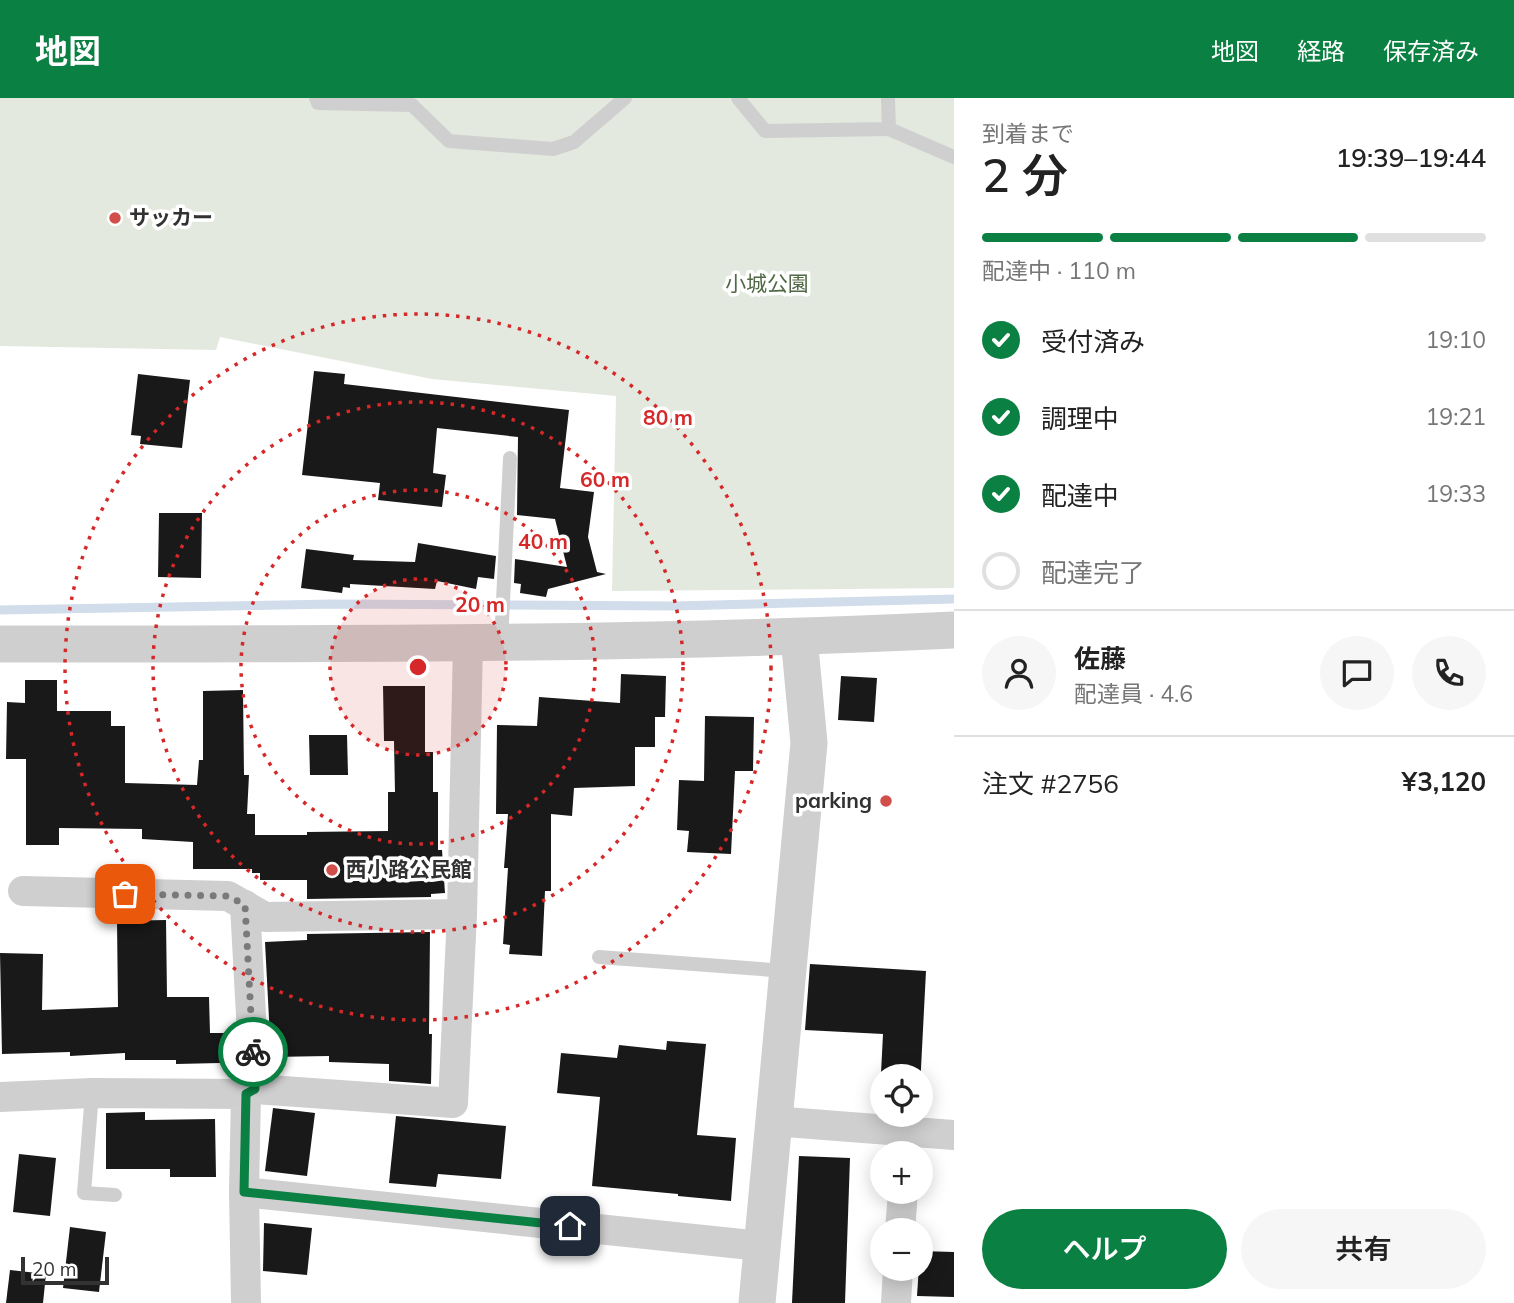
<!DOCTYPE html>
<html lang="ja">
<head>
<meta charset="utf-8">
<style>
  :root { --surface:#fff; --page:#f6f6f6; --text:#222; --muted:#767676; --line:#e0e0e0; --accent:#0b8043 }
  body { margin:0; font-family:Mulish,"Noto Sans JP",sans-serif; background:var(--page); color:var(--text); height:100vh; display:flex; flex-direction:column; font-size:26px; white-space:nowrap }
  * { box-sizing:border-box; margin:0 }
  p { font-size:23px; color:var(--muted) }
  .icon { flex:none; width:38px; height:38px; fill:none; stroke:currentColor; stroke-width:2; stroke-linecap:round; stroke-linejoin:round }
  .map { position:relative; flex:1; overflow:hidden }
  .sheet { display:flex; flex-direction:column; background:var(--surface); width:560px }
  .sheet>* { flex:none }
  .fabs { position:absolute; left:870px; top:966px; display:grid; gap:14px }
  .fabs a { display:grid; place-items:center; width:63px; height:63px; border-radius:50%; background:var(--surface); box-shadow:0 4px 18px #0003; font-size:35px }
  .scale { position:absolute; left:21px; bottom:18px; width:88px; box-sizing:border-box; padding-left:7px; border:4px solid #323232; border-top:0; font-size:19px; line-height:24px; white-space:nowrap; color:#323232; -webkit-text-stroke:5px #fff; paint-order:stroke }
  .pin { position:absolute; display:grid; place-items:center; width:60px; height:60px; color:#fff; margin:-30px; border-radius:14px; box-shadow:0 4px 10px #0006 }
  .courier { position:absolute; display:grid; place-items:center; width:70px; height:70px; margin:-35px; border:5px solid #0b8043; border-radius:50%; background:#fff; color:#222; box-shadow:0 2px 9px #0007 }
  .head em { font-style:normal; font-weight:600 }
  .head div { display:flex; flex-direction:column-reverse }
  .head { display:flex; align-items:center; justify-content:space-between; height:119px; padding:0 28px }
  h1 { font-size:46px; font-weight:600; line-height:52px }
  .bar { display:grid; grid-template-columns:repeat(4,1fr); gap:10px 7px; align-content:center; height:84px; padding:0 28px }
  .bar i { height:9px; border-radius:5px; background:var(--line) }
  .bar .current { background:var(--accent) }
  .bar p { grid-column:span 4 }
  .line { display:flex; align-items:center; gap:18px; padding:0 28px; border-top:2px solid var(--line) }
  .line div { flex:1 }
  .round { display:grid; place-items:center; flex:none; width:74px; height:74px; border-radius:37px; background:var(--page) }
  ol { padding:0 28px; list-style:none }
  li { display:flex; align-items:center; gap:21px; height:77px }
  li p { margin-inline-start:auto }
  li .icon { padding:7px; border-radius:50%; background:var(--accent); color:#fff; stroke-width:4 }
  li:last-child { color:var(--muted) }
  li i { width:38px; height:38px; border:4px solid var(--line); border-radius:50% }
  .primary-button { display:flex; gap:14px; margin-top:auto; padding:14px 28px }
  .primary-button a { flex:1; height:80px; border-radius:42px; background:var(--accent); color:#fff; font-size:28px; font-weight:600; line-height:80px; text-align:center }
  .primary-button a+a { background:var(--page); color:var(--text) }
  header { display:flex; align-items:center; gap:42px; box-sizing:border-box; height:98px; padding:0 35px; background:var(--accent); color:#fff }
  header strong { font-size:33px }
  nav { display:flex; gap:38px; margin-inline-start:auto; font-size:24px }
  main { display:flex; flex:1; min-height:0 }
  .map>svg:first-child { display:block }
  .green { fill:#e3e9df }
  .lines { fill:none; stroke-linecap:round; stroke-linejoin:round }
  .stream { stroke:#d1ddea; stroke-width:9 }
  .building { fill:#191919 }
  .service { stroke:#cfcfcf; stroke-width:14 }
  .minor { stroke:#cfcfcf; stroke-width:30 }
  .tertiary { stroke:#cfcfcf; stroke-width:37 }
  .done { stroke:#7a7a7a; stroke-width:7; stroke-dasharray:0 12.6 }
  .route { stroke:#0b8043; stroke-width:9 }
  .ring { fill:none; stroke:#d62828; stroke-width:3.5; stroke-dasharray:3.5 7 }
  .poi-dot { fill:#d14e4b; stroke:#fff; stroke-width:2.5 }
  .labels { text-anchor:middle; stroke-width:7; stroke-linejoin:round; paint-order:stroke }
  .poi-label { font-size:21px; font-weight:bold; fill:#323232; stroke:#fff; text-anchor:start }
  .park-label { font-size:21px; fill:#516944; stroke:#fff }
  .centre { fill:#d62828; stroke:#fff; stroke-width:3.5 }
  .ring-label { font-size:21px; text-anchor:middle; font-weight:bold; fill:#d62828; stroke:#fff; stroke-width:7; stroke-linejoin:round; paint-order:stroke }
</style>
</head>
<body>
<header>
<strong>地図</strong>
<nav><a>地図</a><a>経路</a><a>保存済み</a></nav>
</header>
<main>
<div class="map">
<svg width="954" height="1205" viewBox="0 0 954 1205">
  <rect width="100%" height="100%" fill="#fff"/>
  <polygon class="green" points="0,0 954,0 954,490 612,493 616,298 432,281 220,239 216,252 0,248"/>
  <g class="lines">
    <polyline class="stream" points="0,512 333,506 675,508 954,501"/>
  </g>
  <g class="building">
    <polygon points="314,273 345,276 344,286 569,312 560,390 594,394 588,439 597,474 606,476 548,491 546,499 520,495 521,486 514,485 515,461 567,469 555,421 517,417 518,339 437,330 433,375 446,377 442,409 378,402 380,385 302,377"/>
    <polygon points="138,276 190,282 182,350 140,346 141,338 131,337"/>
    <polygon points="159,415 202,415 201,480 158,479"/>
    <polygon points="418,445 496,458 494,481 478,479 476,491 437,483 435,491 350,486 350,490 343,489 342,495 301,490 306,451 354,457 353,462 415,464"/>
    <polygon points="621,576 666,578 665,619 655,619 655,649 635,649 635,688 574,690 572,718 551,716 551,793 545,793 542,858 509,856 510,847 503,846 508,770 504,770 508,716 496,716 497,627 537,628 539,599 620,605"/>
    <polygon points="841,578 877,580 874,624 838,622"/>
    <polygon points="25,582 57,582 57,613 111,613 111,628 125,628 125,685 197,687 199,662 203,662 203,593 243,592 244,677 249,677 247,716 255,716 255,737 307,737 307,734 388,733 388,694 395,694 394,643 384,643 383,588 425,588 425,654 433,654 433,694 438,694 438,752 442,752 445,795 431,796 431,799 307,801 307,782 260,782 260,775 252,775 252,771 193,771 193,744 142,741 142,731 59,730 59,747 26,747 26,661 6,661 7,604 25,605"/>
    <polygon points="705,618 754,619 753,673 735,673 731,756 687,754 689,733 677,732 679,682 704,683"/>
    <polygon points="309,637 347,637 348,677 310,677"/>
    <polygon points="166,822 167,899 209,899 210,935 234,935 236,960 220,961 220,965 176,966 176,962 125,962 125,955 70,958 70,954 2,956 0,855 43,856 42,912 118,909 117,823"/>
    <polygon points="430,834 429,936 432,936 431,986 389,983 389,966 329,964 329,958 271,959 265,844 307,842 307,836"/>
    <polygon points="810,866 926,873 920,990 920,978 882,978 882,1014 879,1014 883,936 805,932"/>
    <polygon points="667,943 706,946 697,1037 736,1040 731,1103 678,1098 678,1096 592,1088 600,999 557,995 561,955 617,960 619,947 666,952"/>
    <polygon points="273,1010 315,1015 307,1078 265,1073"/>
    <polygon points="145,1014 145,1022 215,1021 216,1079 170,1079 170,1071 106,1071 106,1015"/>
    <polygon points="396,1018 506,1028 501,1081 438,1076 436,1089 389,1085"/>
    <polygon points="19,1056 56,1060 50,1118 13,1114"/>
    <polygon points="799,1058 850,1060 845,1205 792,1205"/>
    <polygon points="264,1125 312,1130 307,1177 263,1173"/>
    <polygon points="70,1129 106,1134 99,1194 63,1190"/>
    <polygon points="920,1153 954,1154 954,1199 917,1198"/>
    <polygon points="10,1172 46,1176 43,1205 6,1205"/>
  </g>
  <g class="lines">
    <g class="service">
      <polyline points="316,0 318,5 412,7 449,43 553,51 574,44 625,0"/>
      <polyline points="738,0 765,33 889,31 888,0"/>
      <polyline points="889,31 954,59"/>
      <polyline points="501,544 510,360"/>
      <polyline points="599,859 786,873"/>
      <polyline points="92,995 84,1095 115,1097"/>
    </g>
    <g class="minor">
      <polyline points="23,793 228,798 265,819 462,816"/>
      <polyline points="245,807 255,991"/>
      <polyline points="246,996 255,991 453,1005 462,816 468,546"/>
      <polyline points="0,999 92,995 246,996 244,1094 246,1205"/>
      <polyline points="773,1023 954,1037"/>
      <polyline points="244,1094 761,1148"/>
      <polyline points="900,1132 903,1094"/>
      <polyline points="896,1205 898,1171"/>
    </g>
    <g class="tertiary">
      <path d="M 0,546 C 318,546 636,547 954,532"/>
      <polyline points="757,1205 809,645 799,539"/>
    </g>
  </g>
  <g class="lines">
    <polyline class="done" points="125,796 228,798 245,807 253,954"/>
    <polyline class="route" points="253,954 255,991 246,996 244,1094 570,1128"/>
  </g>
  <circle cx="418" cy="569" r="88" fill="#d62828" fill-opacity=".12"/>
  <g class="ring">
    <circle cx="418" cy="569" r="88"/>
    <circle cx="418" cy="569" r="177"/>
    <circle cx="418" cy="569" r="265"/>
    <circle cx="418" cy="569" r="353"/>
  </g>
  <g class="poi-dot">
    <circle cx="115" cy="120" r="7"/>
    <circle cx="886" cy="703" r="7"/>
    <circle cx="332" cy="772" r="7"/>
  </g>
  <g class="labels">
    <g class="poi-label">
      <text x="129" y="127">サッカー</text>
      <text x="872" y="710" text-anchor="end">parking</text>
      <text x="346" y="779">西小路公民館</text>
    </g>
    <g class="park-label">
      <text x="767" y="193">小城公園</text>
    </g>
  </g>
  <circle cx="418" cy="569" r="10" class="centre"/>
  <g class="ring-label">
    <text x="668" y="327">80 m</text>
    <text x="605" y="389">60 m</text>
    <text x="543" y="451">40 m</text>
    <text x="480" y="514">20 m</text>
  </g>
</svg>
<div class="fabs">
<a><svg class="icon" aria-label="locate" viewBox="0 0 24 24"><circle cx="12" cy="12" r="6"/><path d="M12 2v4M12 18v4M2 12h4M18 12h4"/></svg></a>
<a>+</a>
<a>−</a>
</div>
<div class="scale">20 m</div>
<div class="pin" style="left:125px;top:796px;background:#ea580c"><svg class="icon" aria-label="bag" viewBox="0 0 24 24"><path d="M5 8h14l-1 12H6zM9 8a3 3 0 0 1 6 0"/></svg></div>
<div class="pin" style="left:570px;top:1128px;background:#1f2937"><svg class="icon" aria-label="home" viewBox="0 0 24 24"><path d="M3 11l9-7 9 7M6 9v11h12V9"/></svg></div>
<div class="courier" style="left:253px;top:954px"><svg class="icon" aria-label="bike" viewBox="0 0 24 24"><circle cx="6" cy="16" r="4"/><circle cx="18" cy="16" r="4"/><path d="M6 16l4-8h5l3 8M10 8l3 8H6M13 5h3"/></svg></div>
</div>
<section class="sheet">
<div class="head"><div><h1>2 分</h1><p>到着まで</p></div><em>19:39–19:44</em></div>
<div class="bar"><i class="current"></i><i class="current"></i><i class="current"></i><i></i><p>配達中 · 110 m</p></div>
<ol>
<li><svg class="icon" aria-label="check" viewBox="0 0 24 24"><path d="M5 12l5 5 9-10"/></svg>受付済み<p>19:10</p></li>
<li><svg class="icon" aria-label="check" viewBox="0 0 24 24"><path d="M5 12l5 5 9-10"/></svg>調理中<p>19:21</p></li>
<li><svg class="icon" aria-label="check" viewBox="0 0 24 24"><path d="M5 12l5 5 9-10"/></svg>配達中<p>19:33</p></li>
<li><i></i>配達完了</li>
</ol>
<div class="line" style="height:126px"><a class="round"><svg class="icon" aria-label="person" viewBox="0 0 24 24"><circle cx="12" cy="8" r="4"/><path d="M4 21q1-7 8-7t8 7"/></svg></a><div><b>佐藤</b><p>配達員 · 4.6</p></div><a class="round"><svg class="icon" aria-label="chat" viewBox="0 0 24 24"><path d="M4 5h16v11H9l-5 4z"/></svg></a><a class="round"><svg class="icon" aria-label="phone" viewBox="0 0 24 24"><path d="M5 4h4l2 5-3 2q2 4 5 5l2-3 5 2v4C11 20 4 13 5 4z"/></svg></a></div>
<div class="line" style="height:91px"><div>注文 #2756</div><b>¥3,120</b></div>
<div class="primary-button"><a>ヘルプ</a><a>共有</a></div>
</section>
</main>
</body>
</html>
